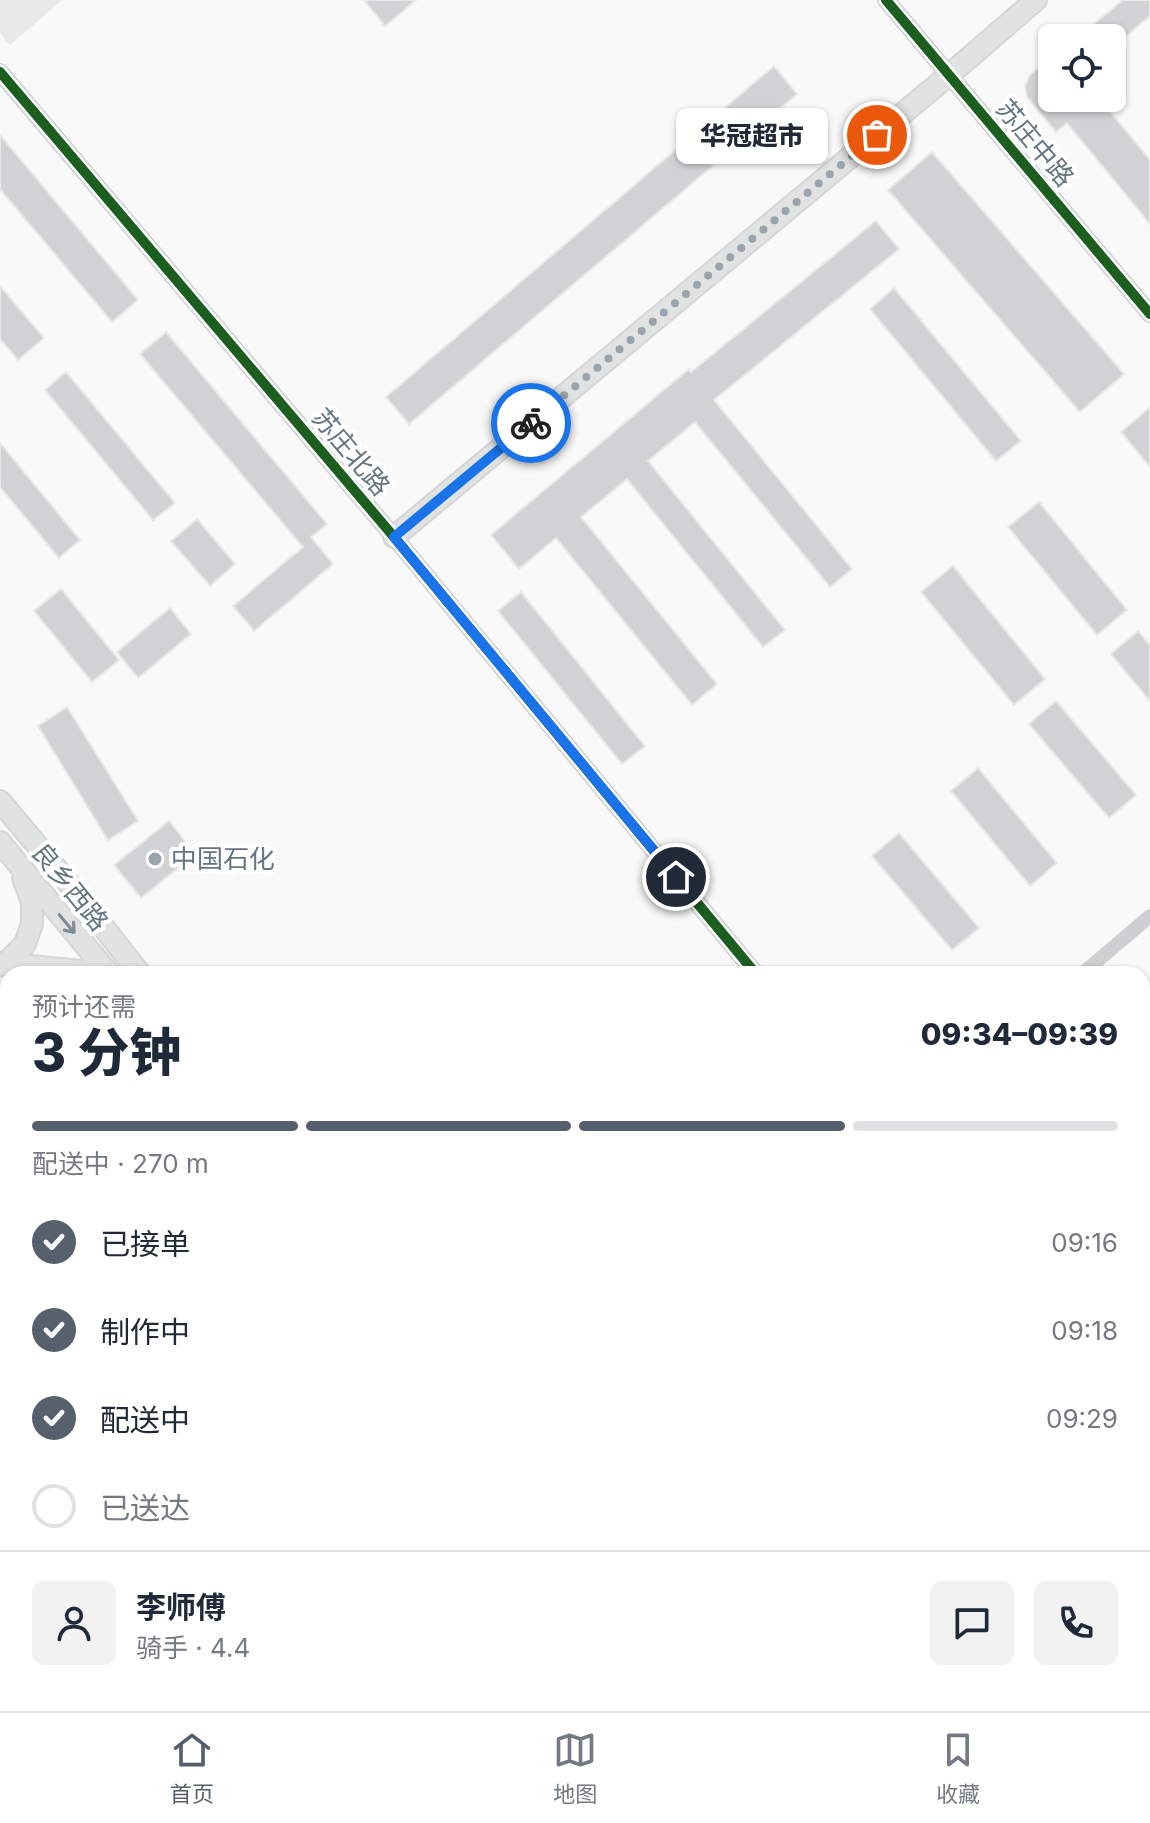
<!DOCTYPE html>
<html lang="zh">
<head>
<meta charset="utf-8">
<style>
  :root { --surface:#fff; --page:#f2f2f3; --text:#1f2937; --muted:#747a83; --line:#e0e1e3; --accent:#56606c }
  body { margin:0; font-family:Inter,"Noto Sans SC",sans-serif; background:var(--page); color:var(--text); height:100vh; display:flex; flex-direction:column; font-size:30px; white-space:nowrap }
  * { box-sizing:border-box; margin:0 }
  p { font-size:26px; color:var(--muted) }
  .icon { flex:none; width:44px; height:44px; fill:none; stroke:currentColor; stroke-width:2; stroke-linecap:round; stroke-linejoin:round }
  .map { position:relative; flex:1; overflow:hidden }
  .panel { position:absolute; left:0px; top:966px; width:1150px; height:746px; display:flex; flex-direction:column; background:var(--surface); border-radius:24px 24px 0 0; box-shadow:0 2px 6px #0004 }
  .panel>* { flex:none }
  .tools { position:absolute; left:1038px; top:24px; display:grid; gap:16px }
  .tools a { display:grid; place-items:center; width:88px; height:88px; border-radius:12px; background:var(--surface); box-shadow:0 2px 6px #0004; font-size:40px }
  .pin { position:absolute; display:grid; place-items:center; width:68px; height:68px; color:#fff; margin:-34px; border:4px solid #fff; border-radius:50%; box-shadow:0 2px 8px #0007 }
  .courier { position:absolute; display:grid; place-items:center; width:80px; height:80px; margin:-40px; border:6px solid #1a73e8; border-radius:50%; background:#fff; color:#222; box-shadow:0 2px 10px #0007 }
  .bubble { position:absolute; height:56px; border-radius:12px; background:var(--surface); box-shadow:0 2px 6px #0004; font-size:26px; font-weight:800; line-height:56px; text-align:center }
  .summary em { font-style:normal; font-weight:800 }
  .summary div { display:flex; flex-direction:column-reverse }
  .summary { display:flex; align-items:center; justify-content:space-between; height:136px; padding:0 32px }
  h1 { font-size:52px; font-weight:800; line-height:60px }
  .bar { display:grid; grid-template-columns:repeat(4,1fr); gap:12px 8px; align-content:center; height:96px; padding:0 32px }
  .bar i { height:10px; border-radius:6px; background:var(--line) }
  .bar .on { background:var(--accent) }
  .bar p { grid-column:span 4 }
  .line { display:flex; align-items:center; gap:20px; padding:0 32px; border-top:2px solid var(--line) }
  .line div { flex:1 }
  .round { display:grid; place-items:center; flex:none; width:84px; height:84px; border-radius:12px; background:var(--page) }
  ol { padding:0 32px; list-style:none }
  li { display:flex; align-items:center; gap:24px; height:88px }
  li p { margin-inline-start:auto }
  li .icon { padding:8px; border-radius:50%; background:var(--accent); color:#fff; stroke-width:4 }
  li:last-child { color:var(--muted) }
  li i { width:44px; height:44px; border:4px solid var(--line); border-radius:50% }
  .tabs { display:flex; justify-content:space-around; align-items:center; height:112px; border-top:2px solid var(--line); background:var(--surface); font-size:22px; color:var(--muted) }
  .tabs a { display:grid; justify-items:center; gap:4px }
  .tabs .on { color:var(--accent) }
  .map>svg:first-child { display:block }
  .built { fill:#e8e9e9 }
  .building { fill:#d0d2d3; stroke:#e8e8e8; stroke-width:2 }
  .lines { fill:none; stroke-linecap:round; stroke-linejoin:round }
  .secondary-casing { stroke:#d5d6d7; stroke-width:24 }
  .primary-casing { stroke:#d5d6d7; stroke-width:26 }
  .minor { stroke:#cecfd0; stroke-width:14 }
  .tertiary { stroke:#cecfd0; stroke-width:18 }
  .secondary { stroke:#e1e2e2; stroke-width:20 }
  .primary { stroke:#e1e2e2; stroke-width:22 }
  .cycleway-casing { stroke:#fff; stroke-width:15 }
  .cycleway { stroke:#1b5e20; stroke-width:10 }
  .oneway { stroke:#7e8c96 }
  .done { stroke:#99a4ac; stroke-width:8; stroke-dasharray:0 14.4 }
  .route { stroke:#1a73e8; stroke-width:10 }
  .poi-dot { fill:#99a4ac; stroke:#fff; stroke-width:3 }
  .labels { text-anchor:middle; stroke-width:8; stroke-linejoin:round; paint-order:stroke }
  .street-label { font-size:26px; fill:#657683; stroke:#fff }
  .poi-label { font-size:26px; fill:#657683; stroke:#fff; text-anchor:start }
</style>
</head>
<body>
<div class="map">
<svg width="1150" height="1711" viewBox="0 0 1150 1711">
  <rect width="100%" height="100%" fill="#f9f9f9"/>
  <polygon class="built" points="0,0 62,0 10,45 0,33"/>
  <g class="building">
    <polygon points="364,0 416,0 385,26"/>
    <polygon points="1123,0 1150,0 1150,16 1112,48 1112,38 1077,38"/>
    <polygon points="1052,57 1052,98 1099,98 1150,160 1150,224 1067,123 1056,132 1027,97 1025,86 1030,75"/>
    <polygon points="774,66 797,94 409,424 386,397"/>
    <polygon points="0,135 138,300 112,322 0,189"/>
    <polygon points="932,152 1124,374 1080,412 888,190"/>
    <polygon points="876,221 899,249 714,400 852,569 830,587 695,422 648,461 785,630 763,647 627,479 581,517 717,684 692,705 556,538 519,569 491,535 689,369 691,372"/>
    <polygon points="0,286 44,338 18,360 0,339"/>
    <polygon points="894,288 1021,441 996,461 870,309"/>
    <polygon points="166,332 327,524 311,537 333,564 254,631 233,606 303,547 140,354"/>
    <polygon points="66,372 175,503 153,520 45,390"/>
    <polygon points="1150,407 1150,467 1121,432"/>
    <polygon points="0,443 80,540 59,558 0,487"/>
    <polygon points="1039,502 1127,610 1097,635 1008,527"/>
    <polygon points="197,519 235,564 210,586 171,541"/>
    <polygon points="953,566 1045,679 1014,705 921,592"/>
    <polygon points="61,589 119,660 92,682 34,611"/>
    <polygon points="521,592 645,746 622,764 498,611"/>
    <polygon points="170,608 191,634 138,678 117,652"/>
    <polygon points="1138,631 1150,645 1150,701 1111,654"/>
    <polygon points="1056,701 1136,795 1109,818 1029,724"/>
    <polygon points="67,707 138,821 108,840 38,726"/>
    <polygon points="978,768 1057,863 1030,886 951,791"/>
    <polygon points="169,821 195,854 141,898 114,865"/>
    <polygon points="899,833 979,928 952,950 872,856"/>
  </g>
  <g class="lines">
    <defs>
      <g id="secondary">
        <polyline points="394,537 949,75 1036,0"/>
        <polyline points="0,801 76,892 140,974"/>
        <polyline points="0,842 109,974"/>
        <polyline points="5,964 25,944 32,924 32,902 23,878"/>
      </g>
      <g id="primary">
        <polyline points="0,964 102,974"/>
        <polyline points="0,1008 8,1009"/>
        <polyline points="1142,1113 1150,1114"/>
        <polyline points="1142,1153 1150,1154"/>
      </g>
    </defs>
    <use href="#secondary" class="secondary-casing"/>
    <use href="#primary" class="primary-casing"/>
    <g class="minor">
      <polyline points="1082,974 1150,916"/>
      <polyline points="0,1388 8,1397"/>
      <polyline points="288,1704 294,1711"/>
      <polyline points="1106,1704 1111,1711"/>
      <polyline points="611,1711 619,1704"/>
    </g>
    <g class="tertiary">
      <polyline points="886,0 1150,314"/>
      <polyline points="0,72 394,537 756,974"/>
    </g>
    <use href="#secondary" class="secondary"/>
    <use href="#primary" class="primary"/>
    <defs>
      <g id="cycleway">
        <polyline points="886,0 1150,314"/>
        <polyline points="0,72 394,537 756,974"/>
      </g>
    </defs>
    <use href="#cycleway" class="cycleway-casing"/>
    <use href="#cycleway" class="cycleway"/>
  </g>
  <defs><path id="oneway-shaft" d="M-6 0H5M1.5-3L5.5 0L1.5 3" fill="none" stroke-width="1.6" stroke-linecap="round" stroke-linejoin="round" transform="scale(2)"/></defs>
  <use class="oneway" href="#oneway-shaft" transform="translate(67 924) rotate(50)"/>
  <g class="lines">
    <polyline class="done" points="531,423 877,135"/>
    <polyline class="route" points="531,423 394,537 676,877"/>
  </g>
  <circle class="poi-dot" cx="155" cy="859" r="8"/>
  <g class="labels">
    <g class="street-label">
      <text transform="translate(1035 143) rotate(50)" y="9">苏庄中路</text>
      <text transform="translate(351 452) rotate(50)" y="9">苏庄北路</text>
      <text transform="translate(70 887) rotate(51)" y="9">良乡西路</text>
    </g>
    <g class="poi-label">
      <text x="171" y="868">中国石化</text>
    </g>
  </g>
</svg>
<div class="tools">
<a><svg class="icon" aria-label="locate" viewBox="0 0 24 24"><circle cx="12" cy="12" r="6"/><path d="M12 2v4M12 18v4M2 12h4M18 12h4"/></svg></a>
</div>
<div class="pin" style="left:877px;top:135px;background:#ea580c"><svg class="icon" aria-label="bag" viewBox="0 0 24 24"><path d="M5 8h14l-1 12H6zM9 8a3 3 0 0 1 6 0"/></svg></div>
<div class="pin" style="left:676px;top:877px;background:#1f2937"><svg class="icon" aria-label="home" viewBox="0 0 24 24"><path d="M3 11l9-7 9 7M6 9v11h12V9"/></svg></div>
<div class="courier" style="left:531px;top:423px"><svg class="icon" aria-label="bike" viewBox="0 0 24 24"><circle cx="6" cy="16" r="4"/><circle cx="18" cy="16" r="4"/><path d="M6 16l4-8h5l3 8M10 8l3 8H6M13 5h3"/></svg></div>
<div class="bubble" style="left:676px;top:108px;width:152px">华冠超市</div>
<section class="panel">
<div class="summary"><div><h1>3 分钟</h1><p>预计还需</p></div><em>09:34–09:39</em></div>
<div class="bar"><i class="on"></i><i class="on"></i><i class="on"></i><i></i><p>配送中 · 270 m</p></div>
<ol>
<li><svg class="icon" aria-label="check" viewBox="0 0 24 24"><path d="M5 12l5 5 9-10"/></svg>已接单<p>09:16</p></li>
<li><svg class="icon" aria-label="check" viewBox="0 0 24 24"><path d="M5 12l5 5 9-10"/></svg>制作中<p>09:18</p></li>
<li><svg class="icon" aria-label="check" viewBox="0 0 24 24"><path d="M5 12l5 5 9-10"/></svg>配送中<p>09:29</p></li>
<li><i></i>已送达</li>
</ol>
<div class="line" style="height:144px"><a class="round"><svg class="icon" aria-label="person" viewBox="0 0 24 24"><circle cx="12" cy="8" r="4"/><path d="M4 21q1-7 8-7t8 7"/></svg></a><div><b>李师傅</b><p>骑手 · 4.4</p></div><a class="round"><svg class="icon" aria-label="chat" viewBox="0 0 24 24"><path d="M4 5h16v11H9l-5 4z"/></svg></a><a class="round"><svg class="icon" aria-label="phone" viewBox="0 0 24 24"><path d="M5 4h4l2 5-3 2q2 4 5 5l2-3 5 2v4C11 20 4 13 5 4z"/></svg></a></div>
</section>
</div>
<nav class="tabs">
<a class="on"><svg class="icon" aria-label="home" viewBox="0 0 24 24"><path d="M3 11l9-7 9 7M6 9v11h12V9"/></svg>首页</a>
<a><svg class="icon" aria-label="map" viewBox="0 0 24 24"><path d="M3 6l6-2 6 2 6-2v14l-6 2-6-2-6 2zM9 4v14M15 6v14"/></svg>地图</a>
<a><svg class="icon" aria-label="saved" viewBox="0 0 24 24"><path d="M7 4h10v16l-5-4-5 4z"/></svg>收藏</a>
</nav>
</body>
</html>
